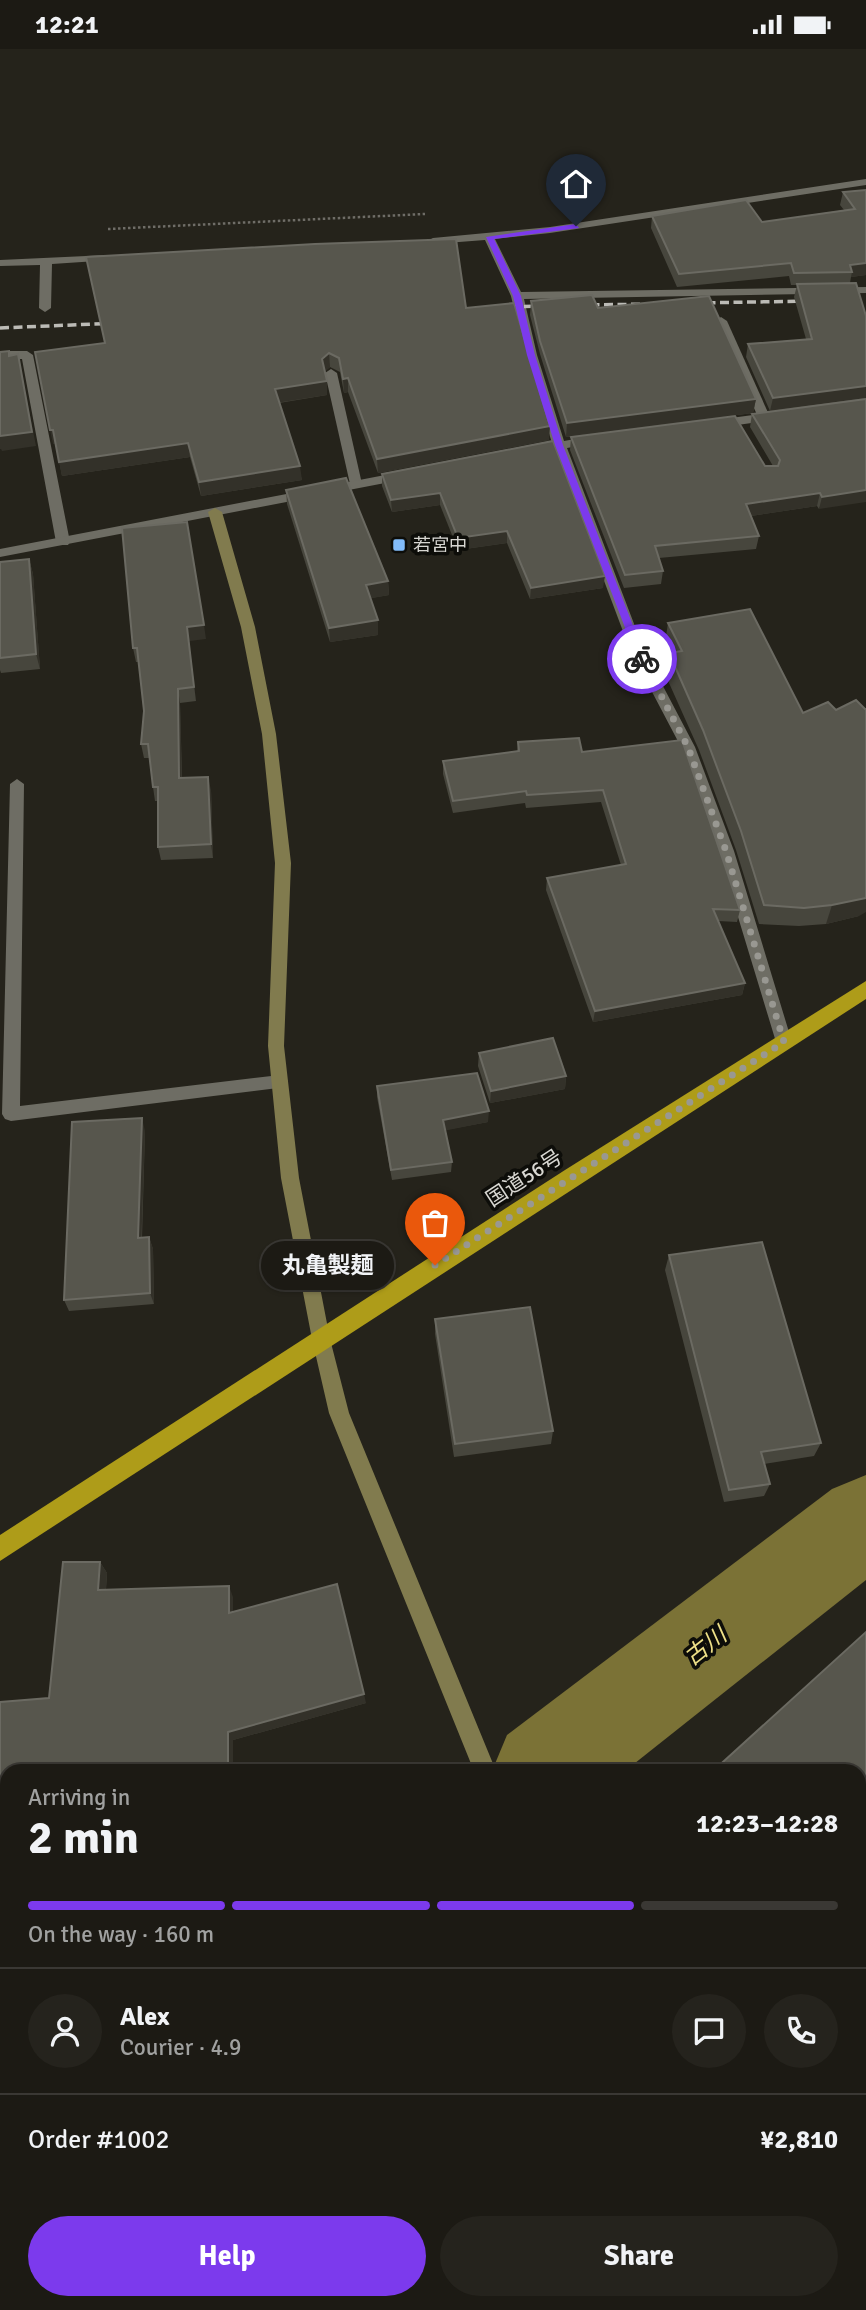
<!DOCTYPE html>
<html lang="en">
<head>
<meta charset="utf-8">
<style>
  :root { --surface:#1c1a14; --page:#25231d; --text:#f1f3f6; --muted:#a0a1a0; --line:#3a3834; --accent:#7c3aed }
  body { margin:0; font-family:Signika,"Noto Sans JP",sans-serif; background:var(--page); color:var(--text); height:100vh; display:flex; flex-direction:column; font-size:26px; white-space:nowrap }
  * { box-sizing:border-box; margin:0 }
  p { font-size:23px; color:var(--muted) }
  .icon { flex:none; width:38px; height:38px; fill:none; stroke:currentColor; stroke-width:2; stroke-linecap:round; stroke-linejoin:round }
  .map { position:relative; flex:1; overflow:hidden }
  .details { position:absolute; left:0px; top:1715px; width:866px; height:546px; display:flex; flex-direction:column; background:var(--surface); border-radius:21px 21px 0 0; box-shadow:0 2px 5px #0004,0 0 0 2px var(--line) }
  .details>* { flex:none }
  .pin { position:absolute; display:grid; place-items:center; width:60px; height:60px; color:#fff; margin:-72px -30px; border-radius:50% 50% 50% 0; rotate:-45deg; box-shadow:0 0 7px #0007 }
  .pin .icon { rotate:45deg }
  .courier { position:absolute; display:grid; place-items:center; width:70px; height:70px; margin:-35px; border:5px solid #7c3aed; border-radius:50%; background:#fff; color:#222; box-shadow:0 2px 9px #0007 }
  .bubble { position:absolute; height:49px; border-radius:24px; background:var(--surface); box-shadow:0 2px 5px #0004,0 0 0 2px var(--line); font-size:23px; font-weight:700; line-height:49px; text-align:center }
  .summary em { font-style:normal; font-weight:700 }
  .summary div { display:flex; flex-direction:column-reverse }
  .summary { display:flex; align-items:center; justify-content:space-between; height:119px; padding:0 28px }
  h1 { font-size:46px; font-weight:700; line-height:52px }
  .bar { display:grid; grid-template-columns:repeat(4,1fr); gap:10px 7px; align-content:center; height:84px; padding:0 28px }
  .bar i { height:9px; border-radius:5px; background:var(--line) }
  .bar .selected { background:var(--accent) }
  .bar p { grid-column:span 4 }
  .line { display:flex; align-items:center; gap:18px; padding:0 28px; border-top:2px solid var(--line) }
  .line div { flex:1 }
  .round { display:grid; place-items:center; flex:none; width:74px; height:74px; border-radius:37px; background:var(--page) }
  .button { display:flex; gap:14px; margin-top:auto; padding:14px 28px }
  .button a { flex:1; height:80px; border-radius:42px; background:var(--accent); color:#fff; font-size:28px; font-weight:700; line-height:80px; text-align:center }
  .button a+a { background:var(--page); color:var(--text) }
  .status { display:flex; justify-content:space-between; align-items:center; height:49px; padding:0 35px; background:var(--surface); direction:ltr }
  .status svg { height:19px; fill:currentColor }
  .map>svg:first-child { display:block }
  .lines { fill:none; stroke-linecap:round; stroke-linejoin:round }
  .river { fill:#7b7236; fill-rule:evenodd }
  .path { stroke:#6f6d67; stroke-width:2.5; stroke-dasharray:2.5 2.5; stroke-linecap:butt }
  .lane { fill:#6e6d64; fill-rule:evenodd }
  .street { fill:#6e6d64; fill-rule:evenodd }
  .secondary { fill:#817b4e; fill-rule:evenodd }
  .highway { fill:#ae9c19; fill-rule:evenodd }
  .rail { stroke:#bcbbb6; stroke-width:3.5; stroke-dasharray:9 4.5; stroke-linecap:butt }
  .wall { fill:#47463d }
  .shaded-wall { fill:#333129 }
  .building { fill:#57564d; stroke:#6b6a62; stroke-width:2 }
  .route { fill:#7c3aed }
  .done { stroke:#999892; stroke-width:7; stroke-dasharray:0 12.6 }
  .poi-dot { fill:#82bcfa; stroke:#0d0d09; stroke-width:2.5 }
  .labels { text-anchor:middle; stroke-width:7; stroke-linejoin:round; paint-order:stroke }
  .far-poi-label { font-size:18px; fill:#d8d7d2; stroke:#0d0d09; text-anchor:start }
  .street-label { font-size:21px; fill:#d8d7d2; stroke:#0d0d09 }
  .water-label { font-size:23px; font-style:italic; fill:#eee088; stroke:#0d0d09 }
</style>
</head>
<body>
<div class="status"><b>12:21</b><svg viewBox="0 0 49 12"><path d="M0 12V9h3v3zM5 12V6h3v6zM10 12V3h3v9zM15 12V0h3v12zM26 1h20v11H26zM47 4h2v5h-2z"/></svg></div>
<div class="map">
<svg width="866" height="2261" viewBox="0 0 866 2261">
  <rect width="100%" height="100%" fill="#25231b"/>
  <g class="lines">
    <g class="river">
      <polygon points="866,1426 866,1531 625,1722 492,1722 507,1686 832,1440"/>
      <rect x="0" y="1991" width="7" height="112"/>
    </g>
    <polyline class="path" points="108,180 425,165"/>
    <g class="lane">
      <polygon points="721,268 727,272 770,368 768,371 760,371 758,368 715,272"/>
      <polygon points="0,302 27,302 33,306 70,493 68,496 58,496 56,493 22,310 0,310"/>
      <polygon points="331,320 337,324 362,435 356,439 350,435 325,324"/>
      <polygon points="17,730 24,735 20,1057 280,1026 286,1028 288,1033 286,1038 11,1072 5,1070 2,1065 10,735"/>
      <polygon points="866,2005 866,2030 859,2033 859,2008"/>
    </g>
    <g class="street">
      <polygon points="866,130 866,136 550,184 495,190 521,243 866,238 866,244 524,250 537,306 564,392 591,387 597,391 595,394 567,399 644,601 695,698 734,802 792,993 790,998 778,998 776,993 718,802 681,698 630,601 555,401 533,405 527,401 529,398 552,394 525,306 511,247 485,191 433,195 427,192 433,189 550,178"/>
      <polygon points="108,206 114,209 112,211 52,215 51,259 45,263 39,259 40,216 0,217 0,211"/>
      <polygon points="775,363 781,367 779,370 716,379 710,375 716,371"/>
      <polygon points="406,422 411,423 411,429 0,508 0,500"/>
    </g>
    <g class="secondary">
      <polygon points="215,459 222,463 255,578 276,685 291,814 284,997 299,1129 330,1290 349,1364 496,1722 474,1722 329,1364 312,1290 281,1129 268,997 275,814 262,685 241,578 208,463"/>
      <polygon points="690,2254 715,2254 717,2261 692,2261"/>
    </g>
    <polygon class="highway" points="866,932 866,950 0,1512 0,1486 565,1121"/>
    <g class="rail">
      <polyline points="693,254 815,252"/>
      <polyline points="577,256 658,255"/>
      <polyline points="497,258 549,257"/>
      <polyline points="0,279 119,274"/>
    </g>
  </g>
  <g class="wall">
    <polygon points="866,141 866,226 851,228 850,234 866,267 866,350 770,362 746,308 748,295 806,290 794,248 797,236 791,236 789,227 677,238 651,179 652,167 762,173 844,161 840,156 843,143"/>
    <polygon points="531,252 598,259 756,350 753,364 566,388 540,305 530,266"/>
    <polygon points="466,259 549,391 378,424 348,343 344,344 340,323 330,318 324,323 327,332 327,346 279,354 302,431 201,447 190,408 62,427 56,395 53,395"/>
    <polygon points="866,350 819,460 817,457 751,467 759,487 756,500 659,509 663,522 661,535 624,539 570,401 571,388 765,417 773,417 750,378 752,365"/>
    <polygon points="553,392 603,539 530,550 507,494 458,501 440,456 392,463 382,437 382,425"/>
    <polygon points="286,441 388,532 389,546 371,549 378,586 330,593 287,455"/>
    <polygon points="29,510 33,525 40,620 1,624 0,621 0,513"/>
    <polygon points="668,574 859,867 826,875 799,877 759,875 736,801 699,701 665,625 669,604 670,604 665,594"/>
    <polygon points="206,590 189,592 196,652 180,654 182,729 211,741 213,809 161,811 158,798 158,752 155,752 153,738 149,709 144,709 141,695 144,662 139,613 136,613 133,599"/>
    <polygon points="518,693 582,703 740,861 737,873 718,872 745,934 742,946 593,973 546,841 547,829 621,816 601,753 526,759 525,754 453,764 443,725 443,712 517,702"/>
    <polygon points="479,1004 566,1027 565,1040 490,1054 478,1017"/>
    <polygon points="377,1037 488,1073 445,1081 452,1113 451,1123 392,1131 377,1048"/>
    <polygon points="145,1082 142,1189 149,1188 153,1200 154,1255 69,1262 64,1251"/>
    <polygon points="669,1206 821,1394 814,1407 764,1415 770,1435 764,1447 724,1453 665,1221"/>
    <polygon points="435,1270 553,1382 551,1395 454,1408 435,1285"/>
    <polygon points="100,1513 107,1524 106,1541 233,1548 233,1563 366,1654 233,1691 7,1722 7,1964 0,1964 0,1653 49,1649"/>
  </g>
  <g class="shaded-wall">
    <polygon points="866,214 866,226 851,228 852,223 850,216"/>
    <polygon points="329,304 330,318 322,325 322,310"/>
    <polygon points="18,305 36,397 2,402 1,400 0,400 0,387"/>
    <polygon points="348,329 348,343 344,344 343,330"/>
    <polygon points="327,332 327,346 276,354 275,340"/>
    <polygon points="866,337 866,349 770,362 773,349"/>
    <polygon points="756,350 753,364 566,388 567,374"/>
    <polygon points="550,377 549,391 378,424 377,410"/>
    <polygon points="50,381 53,381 56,395 53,395"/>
    <polygon points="188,394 190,408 62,427 59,413"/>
    <polygon points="300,417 302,431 201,447 199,433"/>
    <polygon points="866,441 866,453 819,460 822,448"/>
    <polygon points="440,444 440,456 392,463 391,451"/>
    <polygon points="820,444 817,457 744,468 746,455"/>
    <polygon points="507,482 507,494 458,501 458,489"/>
    <polygon points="29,510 33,525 40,620 36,605"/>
    <polygon points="605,527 603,539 530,550 531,539"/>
    <polygon points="388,532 389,546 367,550 366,536"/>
    <polygon points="378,571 378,586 330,593 329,579"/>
    <polygon points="204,576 206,590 189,592 196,652 187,578"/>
    <polygon points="178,640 180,654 182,742 179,729"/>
    <polygon points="208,728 211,741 213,809 211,795"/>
    <polygon points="866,849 866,863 859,867 826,875 832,856"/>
    <polygon points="745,934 742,946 593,973 595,962"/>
    <polygon points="566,1027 565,1040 490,1054 491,1042"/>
    <polygon points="489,1062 488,1073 443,1082 443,1071"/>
    <polygon points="142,1069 145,1082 141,1201 138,1189"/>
    <polygon points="149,1188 153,1200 154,1255 150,1244"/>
    <polygon points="100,1513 107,1524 105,1552 98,1541"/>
    <polygon points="229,1537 233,1548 233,1575 229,1564"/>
    <polygon points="364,1645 366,1654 233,1691 233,1722 228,1722 228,1683"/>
  </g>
  <g class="building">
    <polygon points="866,141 866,214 850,216 852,223 794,224 791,214 679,225 652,167 746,151 762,173 855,160 843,143"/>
    <polygon points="456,190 466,259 514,254 550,377 377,410 348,329 343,330 339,309 329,304 322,310 327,332 275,340 300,417 199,433 188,394 59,413 53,381 50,381 35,303 105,294 86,208 315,195"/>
    <polygon points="856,234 866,267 866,337 773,349 748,295 812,290 797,235"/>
    <polygon points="592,246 598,259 709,247 756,350 567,374 540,292 531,252"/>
    <polygon points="9,302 9,307 18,305 32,383 0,387 0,303"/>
    <polygon points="866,350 866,441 822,448 820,444 746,455 759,487 655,497 663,522 625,526 571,388 735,367 765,417 778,417 780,411 752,365"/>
    <polygon points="553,392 605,527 531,539 507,482 458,489 440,444 391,451 382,425"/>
    <polygon points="346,429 388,532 366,536 378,571 329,579 286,441"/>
    <polygon points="187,473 204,576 187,578 194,638 178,640 179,729 208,728 211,795 158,798 158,738 153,738 148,695 141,695 144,662 137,599 133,599 122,479"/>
    <polygon points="29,510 36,605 0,609 0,513"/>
    <polygon points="750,560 803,664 828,653 836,661 856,651 865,660 866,660 866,849 832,856 804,859 764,856 741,782 703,681 669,604 682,602 668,574"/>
    <polygon points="579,689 582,703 682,691 740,861 713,860 745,934 595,962 547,829 626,815 603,741 527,746 526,742 453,752 443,712 519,702 518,693"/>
    <polygon points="553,989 566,1027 491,1042 479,1004"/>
    <polygon points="477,1024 489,1062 443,1071 452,1113 391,1121 377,1037"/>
    <polygon points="142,1069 138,1189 149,1188 150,1244 64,1251 72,1073"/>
    <polygon points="762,1193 821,1394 761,1403 770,1435 729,1441 669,1206"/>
    <polygon points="530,1258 553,1382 455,1395 435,1270"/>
    <polygon points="63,1513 100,1513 98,1541 229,1537 229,1564 337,1535 364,1645 228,1683 228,1722 7,1722 7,1960 0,1961 0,1653 49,1649"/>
    <polygon points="866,1583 866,1923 859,1929 859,1722 713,1722"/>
    <polygon points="94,2254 527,2254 513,2261 95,2261"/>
  </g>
  <polygon class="route" points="576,175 579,179 494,190 521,247 535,306 563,396 646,610 642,613 637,610 555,396 527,306 513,247 486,188"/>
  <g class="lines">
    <polyline class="done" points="435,1216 784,993 726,802 688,698 642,610"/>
  </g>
  <rect class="poi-dot" x="392" y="489" width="14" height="14" rx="3.5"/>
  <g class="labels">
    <g class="far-poi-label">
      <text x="413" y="502">若宮中</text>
    </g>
    <g class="street-label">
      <text transform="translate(524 1129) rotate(-33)" y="7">国道56号</text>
    </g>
    <g class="water-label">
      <text transform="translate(705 1597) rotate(-38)" y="8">古川</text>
    </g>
  </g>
</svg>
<div class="pin" style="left:435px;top:1216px;background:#ea580c"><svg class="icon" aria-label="bag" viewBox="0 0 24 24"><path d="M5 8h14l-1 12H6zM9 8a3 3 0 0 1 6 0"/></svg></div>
<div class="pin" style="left:576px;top:177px;background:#1f2937"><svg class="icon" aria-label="home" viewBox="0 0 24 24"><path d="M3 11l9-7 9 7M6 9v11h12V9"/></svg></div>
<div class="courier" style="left:642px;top:610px"><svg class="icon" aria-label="bike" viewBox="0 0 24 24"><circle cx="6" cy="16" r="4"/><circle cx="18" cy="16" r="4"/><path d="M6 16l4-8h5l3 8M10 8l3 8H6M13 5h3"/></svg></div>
<div class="bubble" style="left:261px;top:1192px;width:133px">丸亀製麺</div>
<section class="details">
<div class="summary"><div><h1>2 min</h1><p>Arriving in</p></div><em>12:23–12:28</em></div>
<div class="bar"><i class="selected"></i><i class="selected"></i><i class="selected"></i><i></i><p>On the way · 160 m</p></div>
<div class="line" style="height:126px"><a class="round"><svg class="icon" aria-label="person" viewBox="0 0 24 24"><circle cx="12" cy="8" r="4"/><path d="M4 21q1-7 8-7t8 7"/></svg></a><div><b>Alex</b><p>Courier · 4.9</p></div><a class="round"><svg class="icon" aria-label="chat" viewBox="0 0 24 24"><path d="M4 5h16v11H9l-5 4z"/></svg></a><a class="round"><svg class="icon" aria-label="phone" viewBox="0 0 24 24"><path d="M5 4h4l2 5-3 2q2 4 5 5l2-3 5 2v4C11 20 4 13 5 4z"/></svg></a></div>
<div class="line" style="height:91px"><div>Order #1002</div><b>¥2,810</b></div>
<div class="button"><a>Help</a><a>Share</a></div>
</section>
</div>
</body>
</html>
